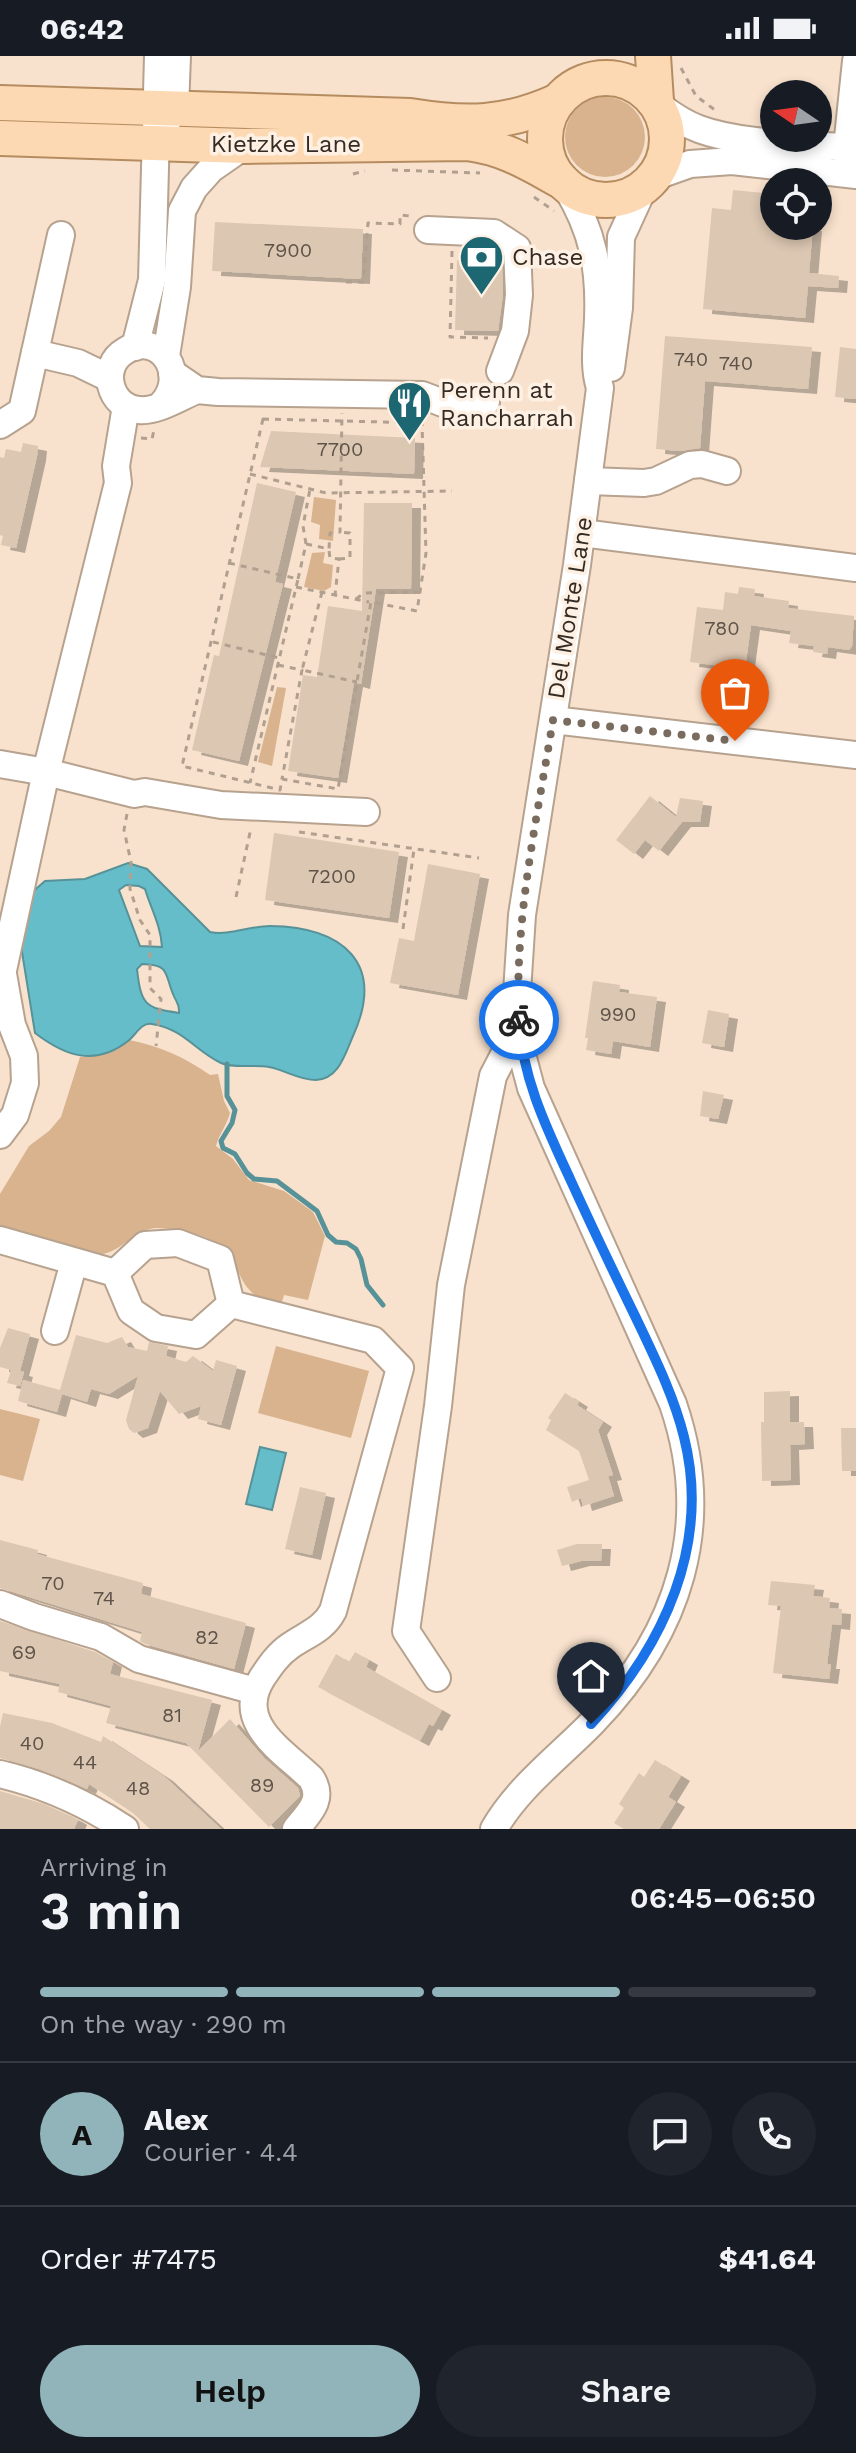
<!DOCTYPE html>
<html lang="en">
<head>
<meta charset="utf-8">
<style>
  :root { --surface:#171b24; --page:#20242c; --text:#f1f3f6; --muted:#9ea1a6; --line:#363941; --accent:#91b4ba }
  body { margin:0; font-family:"Work Sans",sans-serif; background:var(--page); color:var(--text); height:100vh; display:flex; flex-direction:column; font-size:30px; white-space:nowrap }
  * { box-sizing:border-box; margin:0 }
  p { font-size:26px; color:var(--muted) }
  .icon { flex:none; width:44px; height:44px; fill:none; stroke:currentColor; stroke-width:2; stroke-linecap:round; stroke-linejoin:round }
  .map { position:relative; height:1773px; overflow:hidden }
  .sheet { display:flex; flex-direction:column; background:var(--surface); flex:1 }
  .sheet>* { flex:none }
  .needle { width:52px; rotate:283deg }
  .tools { position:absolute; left:760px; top:24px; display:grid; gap:16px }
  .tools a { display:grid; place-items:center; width:72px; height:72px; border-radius:50%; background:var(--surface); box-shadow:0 4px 12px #0003; font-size:40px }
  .pin { position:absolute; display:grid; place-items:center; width:68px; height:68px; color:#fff; margin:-82px -34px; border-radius:50% 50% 50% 0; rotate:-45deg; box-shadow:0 0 8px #0007 }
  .pin .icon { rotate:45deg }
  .courier { position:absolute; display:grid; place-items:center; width:80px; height:80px; margin:-40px; border:6px solid #1a73e8; border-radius:50%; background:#fff; color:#222; box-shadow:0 2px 10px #0007 }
  .headline em { font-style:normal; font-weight:600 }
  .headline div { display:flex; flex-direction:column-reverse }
  .headline { display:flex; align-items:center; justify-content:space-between; height:136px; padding:0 40px }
  h1 { font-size:52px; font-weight:600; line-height:60px }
  .bar { display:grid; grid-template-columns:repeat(4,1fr); gap:12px 8px; align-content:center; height:96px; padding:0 40px }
  .bar i { height:10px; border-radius:6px; background:var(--line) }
  .bar .on { background:var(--accent) }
  .bar p { grid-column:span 4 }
  .line { display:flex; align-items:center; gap:20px; padding:0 40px; border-top:2px solid var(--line) }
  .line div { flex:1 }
  .round { display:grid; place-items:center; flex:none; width:84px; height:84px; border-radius:42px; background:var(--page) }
  .primary-button { display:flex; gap:16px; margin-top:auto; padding:16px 40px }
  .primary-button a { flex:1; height:92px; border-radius:48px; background:var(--accent); color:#111; font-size:32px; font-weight:600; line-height:92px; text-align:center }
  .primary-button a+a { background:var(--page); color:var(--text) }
  .status { display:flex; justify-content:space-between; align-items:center; height:56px; padding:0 40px; background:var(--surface); direction:ltr }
  .status svg { height:22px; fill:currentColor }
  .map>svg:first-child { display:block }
  .green { fill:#d8b38e }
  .water { fill:#66bdca; stroke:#579298; stroke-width:2; fill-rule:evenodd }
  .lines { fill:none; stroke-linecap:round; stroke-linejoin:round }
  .stream { stroke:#579298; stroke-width:5 }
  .building { fill:#dcc7b2; filter:url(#shadow) }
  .minor-casing { stroke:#b6a28e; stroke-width:30 }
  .major-casing { stroke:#b58c60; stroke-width:38 }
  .path { stroke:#b1a090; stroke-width:3; stroke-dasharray:6 6; stroke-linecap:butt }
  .minor { stroke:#fff; stroke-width:26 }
  .major { stroke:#fdd9b3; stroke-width:34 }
  .done { stroke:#796c5f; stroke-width:8; stroke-dasharray:0 14.4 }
  .route { stroke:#1a73e8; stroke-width:10 }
  .labels { text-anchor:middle; stroke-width:7; stroke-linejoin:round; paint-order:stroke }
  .number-label { font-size:20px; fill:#5e5348 }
  .street-label { font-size:24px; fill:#342c24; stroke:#fef1e4 }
  .poi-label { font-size:24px; fill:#342c24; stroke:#fef1e4; text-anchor:start }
</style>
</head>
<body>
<div class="status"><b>06:42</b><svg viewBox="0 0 49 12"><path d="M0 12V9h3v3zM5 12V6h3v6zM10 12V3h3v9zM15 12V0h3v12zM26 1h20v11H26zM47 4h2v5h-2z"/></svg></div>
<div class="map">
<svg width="856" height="1773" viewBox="0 0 856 1773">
  <defs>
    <filter id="shadow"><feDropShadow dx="9" dy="5" stdDeviation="0" flood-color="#0004"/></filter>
  </defs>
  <rect width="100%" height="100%" fill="#f8e2cd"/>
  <g class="green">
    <circle cx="605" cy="81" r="40"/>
    <polygon points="314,441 336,444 333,485 319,483 320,469 311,466"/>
    <polygon points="325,496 323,507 333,509 331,531 324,535 304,531 312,497"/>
    <polygon points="277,631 286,632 272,710 258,706"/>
    <path d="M 129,984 C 160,990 184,1001 210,1019 L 218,1018 L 224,1045 L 230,1057 C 227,1069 219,1078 216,1090 L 233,1103 L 249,1124 L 284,1135 L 313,1156 L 325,1180 L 308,1244 L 284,1239 L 281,1249 C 273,1250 271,1248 264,1245 C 234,1229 242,1205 218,1188 C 202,1177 176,1173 158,1172 C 135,1172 123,1195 102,1198 L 0,1175 L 0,1138 L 29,1090 L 49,1075 L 61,1061 L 80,1001 L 98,999 Z"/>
    <polygon points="276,1290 369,1315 351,1382 258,1357"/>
    <polygon points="0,1353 40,1363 23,1425 0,1419"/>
  </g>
  <g class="water">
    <path d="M 128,807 L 147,813 L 210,876 C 229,880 249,870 270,870 C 343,871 386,907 353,980 C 345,998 339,1023 316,1024 C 299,1024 285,1014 269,1011 C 254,1008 235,1013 221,1007 C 195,995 184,973 152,968 C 141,966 136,979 128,985 C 95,1011 65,1000 35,977 L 22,896 L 22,880 L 30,838 L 45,825 L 85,823 ZM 126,829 L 139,830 L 145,833 C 151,853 161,870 162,891 L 140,890 L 119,834 ZM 142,908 C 170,909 164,916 173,938 C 176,946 180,948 179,957 C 145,952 141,949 137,913 Z"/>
    <polygon points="260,1391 286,1397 272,1454 246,1448"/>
  </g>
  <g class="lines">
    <polyline class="stream" points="227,1008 227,1040 235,1054 232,1067 221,1085 223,1092 235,1098 247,1117 254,1123 277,1125 317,1155 328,1179 336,1186 347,1187 356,1193 361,1203 367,1229 383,1249"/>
  </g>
  <g class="building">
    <polygon points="733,134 774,138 774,170 813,170 809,217 839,220 838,232 808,230 805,262 703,253 712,152 731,154"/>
    <polygon points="215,166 363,173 361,223 212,215"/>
    <polygon points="457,204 502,205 503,238 498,275 455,274"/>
    <polygon points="665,280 812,291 808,333 705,325 700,392 681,395 656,393"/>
    <polygon points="840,291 856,293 856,343 835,341"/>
    <polygon points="271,375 415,382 414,418 260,411"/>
    <polygon points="23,387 38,390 37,400 16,492 1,489 3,480 0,479 0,401 4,402 6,393 21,396"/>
    <polygon points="257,427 296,436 275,526 283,528 239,705 192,694 214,599 219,600"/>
    <polygon points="364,447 412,447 411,533 376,533 361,628 354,626 338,722 288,715 303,619 317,621 328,550 362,555"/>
    <polygon points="739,531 755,533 754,540 789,545 788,552 854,560 852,590 849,594 828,591 827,598 813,596 814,590 789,587 791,575 751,569 745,613 690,606 697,551 723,554 725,536 738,538"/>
    <polygon points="650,740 676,761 680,742 703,745 700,766 682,766 659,795 645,784 634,798 616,784"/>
    <polygon points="274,777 399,796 389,862 265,844"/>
    <polygon points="428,808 480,818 458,939 390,927 399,882 414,885"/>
    <polygon points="593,925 620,929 619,936 657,941 650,991 613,985 611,998 586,994 588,982 585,982"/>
    <polygon points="708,954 729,958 724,991 702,987"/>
    <polygon points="703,1035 724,1039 718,1063 700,1060"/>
    <polygon points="8,1272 30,1278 20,1315 24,1316 20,1330 7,1327 11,1314 0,1311 0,1292"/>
    <polygon points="76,1279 107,1287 122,1281 128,1291 147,1295 149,1286 168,1290 166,1300 186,1306 193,1300 213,1315 216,1304 237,1310 221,1369 198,1363 201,1350 179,1358 160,1335 148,1372 134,1377 129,1373 126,1364 138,1320 109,1338 91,1333 87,1346 62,1338 57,1356 18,1345 23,1324 60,1334"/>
    <polygon points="790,1335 790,1366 804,1366 805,1388 790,1389 791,1424 762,1425 761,1366 764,1366 764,1336"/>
    <polygon points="565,1337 579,1346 577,1349 603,1366 598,1374 613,1419 608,1420 614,1440 583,1450 581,1442 572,1446 567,1431 589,1424 579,1395 546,1374 551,1364 548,1362"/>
    <polygon points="841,1372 856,1372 856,1415 842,1415"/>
    <polygon points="300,1431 326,1437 312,1499 285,1493"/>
    <polygon points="0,1484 38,1494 37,1498 143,1527 141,1538 246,1567 234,1613 145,1588 140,1585 142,1576 0,1532"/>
    <polygon points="577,1488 602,1488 601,1505 581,1505 562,1510 557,1494"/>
    <polygon points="771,1525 815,1529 813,1540 830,1542 829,1552 842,1553 841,1569 832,1568 827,1608 831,1608 829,1623 773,1617 781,1550 768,1549"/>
    <polygon points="0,1565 95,1596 113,1606 110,1618 212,1644 198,1695 230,1663 264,1702 298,1732 300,1740 269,1771 186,1687 106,1667 111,1650 58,1636 60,1628 0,1615"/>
    <polygon points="355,1596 369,1604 366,1611 442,1654 433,1670 429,1668 420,1685 318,1631 336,1598 349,1606"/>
    <polygon points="3,1657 52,1667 101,1686 103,1680 164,1720 221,1773 150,1773 133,1757 89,1728 87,1733 39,1713 0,1702 0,1671"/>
    <polygon points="655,1704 681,1720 668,1741 676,1746 659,1773 624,1773 614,1767 624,1752 619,1748 639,1717 644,1721"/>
    <polygon points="0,1735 44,1748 73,1761 78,1764 74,1773 0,1773"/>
  </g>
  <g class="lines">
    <defs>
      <g id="minor">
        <path d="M 661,51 C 673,60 685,68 699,73 C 742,89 809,88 856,92"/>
        <polyline points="166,67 175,53 177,0"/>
        <polyline points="848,107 847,91 856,5"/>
        <polyline points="656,120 690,108 732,105 856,119"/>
        <polyline points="428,174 494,177 517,192 519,239 515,275 500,315"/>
        <polyline points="135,291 152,224 158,0"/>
        <polyline points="35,297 78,307 109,322"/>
        <polyline points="166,300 177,231 182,155 194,132 211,113 244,90"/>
        <polyline points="611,312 619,252 621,181 643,133"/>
        <polyline points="172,317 197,334 218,336 422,339 448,349 486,346"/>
        <path d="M 161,349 C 190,320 160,273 125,295 C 99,310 109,352 139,354 C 157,356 180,341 197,334"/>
        <polyline points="0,369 22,355 61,179"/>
        <polyline points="588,425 644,427 656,425 690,409 702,408 727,415"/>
        <polyline points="582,477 856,512"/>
        <polyline points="553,664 856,699"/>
        <polyline points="0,708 46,716 134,738 145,736 221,749 366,756"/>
        <polyline points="0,928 46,716 118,427 116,410 126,350"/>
        <polyline points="0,1079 15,1059 25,1027 24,1000 12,969 3,918"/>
        <path d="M 0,1184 L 115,1217 L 131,1255 L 156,1272 L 196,1279 L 231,1248 L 373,1284 L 400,1312 L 333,1555 C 323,1574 307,1578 290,1590 C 278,1598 270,1610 262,1622 C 234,1667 282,1694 311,1722 C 325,1743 309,1757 296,1773"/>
        <polyline points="115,1217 145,1189 178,1187 220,1203 231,1248"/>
        <polyline points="55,1275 74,1206"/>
        <polyline points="0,1548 34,1561 101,1581 139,1603 255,1635"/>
        <polyline points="437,1622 406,1575 438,1350 451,1229 493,1020 519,970"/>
        <path d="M 0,1718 C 46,1729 86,1747 125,1773"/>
        <path d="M 494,1773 C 518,1731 560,1700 593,1666 C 680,1576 714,1468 673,1348 L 531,1032 L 523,1002 L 517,936 L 522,859 L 577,509 L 600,332 C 593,310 597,287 598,263 C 600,212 593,175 566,131"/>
      </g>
      <g id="major">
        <polyline points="653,0 656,45"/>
        <circle cx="606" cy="83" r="61"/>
        <path d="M 0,47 L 410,60 C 466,69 506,69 558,45"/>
        <path d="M 0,82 L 244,90 L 467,87 C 506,92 530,108 563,126"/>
      </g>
    </defs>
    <use href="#minor" class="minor-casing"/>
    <use href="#major" class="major-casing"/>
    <g class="path">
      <polyline points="681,12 696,40 715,54"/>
      <polyline points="392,114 480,117"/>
      <polyline points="353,118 365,115"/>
      <polyline points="534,141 554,155"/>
      <polyline points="452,195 450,281 488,282"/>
      <polyline points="346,226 363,226 368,167 400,168 400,159 410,160"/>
      <polygon points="263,363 422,367 426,497 417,555 371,546 338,733 282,723 280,734 182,710"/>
      <polyline points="141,382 152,383 154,374"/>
      <polyline points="250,418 326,437 452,435"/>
      <polyline points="306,488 303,470 310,433"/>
      <polyline points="329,495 330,502 339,503 335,539"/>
      <polyline points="339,503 350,502 350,477 340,476"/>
      <polyline points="229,507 298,523 250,727"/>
      <polyline points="298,523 306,488 329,493 330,477 340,476 342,357"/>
      <polyline points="296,531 369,546"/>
      <polyline points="322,536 302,614 357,626"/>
      <polyline points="356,543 364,537 418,536"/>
      <polyline points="213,586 279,602"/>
      <polyline points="278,609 302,614 282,723"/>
      <polyline points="127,758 124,774 131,806 130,833 140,864 150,879 150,932 161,943 156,990"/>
      <polyline points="299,776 479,802"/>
      <polyline points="236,841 251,772"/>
      <polyline points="403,873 414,793"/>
    </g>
    <use href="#minor" class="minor"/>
    <use href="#major" class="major"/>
  </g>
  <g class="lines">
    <path class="done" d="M 519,964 C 514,864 537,763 553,664 L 735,685"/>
    <path class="route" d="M 519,964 C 522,1022 547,1073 571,1125 C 592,1171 614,1217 636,1262 C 654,1300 674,1340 684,1381 C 711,1488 664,1590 591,1668"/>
  </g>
  <defs>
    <symbol id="bank-pin" viewBox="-11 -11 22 30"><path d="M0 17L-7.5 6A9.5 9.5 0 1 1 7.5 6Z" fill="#1c6771" stroke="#fef1e4"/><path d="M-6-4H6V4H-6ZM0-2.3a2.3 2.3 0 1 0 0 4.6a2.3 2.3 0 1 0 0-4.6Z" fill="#fff"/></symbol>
    <symbol id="restaurant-pin" viewBox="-11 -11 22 30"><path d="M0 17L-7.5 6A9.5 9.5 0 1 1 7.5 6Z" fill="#1c6771" stroke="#fef1e4"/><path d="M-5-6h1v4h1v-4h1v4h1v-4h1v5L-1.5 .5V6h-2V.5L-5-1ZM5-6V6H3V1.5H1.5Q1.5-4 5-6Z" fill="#fff"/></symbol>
  </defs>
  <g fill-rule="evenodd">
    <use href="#bank-pin" x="456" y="176" width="51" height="69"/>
    <use href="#restaurant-pin" x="384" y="322" width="51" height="69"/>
  </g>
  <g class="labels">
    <g class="number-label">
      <text x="288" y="201">7900</text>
      <text x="691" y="310">740</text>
      <text x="736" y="314">740</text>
      <text x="340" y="400">7700</text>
      <text x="722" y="579">780</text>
      <text x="332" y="827">7200</text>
      <text x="618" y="965">990</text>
      <text x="53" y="1534">70</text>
      <text x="104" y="1549">74</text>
      <text x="207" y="1588">82</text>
      <text x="24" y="1603">69</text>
      <text x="172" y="1666">81</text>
      <text x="32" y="1694">40</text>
      <text x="85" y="1713">44</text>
      <text x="262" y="1736">89</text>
      <text x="138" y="1739">48</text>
    </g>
    <g class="street-label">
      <text x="286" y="96">Kietzke Lane</text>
      <text transform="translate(570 552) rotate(-81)" y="8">Del Monte Lane</text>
    </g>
    <g class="poi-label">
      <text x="512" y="209">Chase</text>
      <text x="440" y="342">Perenn at<tspan x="440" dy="28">Rancharrah</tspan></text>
    </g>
  </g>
</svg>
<div class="tools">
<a><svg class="needle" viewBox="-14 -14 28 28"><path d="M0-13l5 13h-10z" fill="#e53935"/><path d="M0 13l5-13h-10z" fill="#9ea1a6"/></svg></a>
<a><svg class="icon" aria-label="locate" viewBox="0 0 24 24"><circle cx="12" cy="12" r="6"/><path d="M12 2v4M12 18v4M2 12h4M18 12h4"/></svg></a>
</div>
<div class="pin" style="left:735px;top:685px;background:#ea580c"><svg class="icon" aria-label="bag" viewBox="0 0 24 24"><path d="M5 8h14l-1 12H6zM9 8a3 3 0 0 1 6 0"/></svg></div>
<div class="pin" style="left:591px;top:1668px;background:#1f2937"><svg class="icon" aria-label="home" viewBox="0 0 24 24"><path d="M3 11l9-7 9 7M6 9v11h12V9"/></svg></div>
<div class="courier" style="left:519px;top:964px"><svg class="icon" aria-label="bike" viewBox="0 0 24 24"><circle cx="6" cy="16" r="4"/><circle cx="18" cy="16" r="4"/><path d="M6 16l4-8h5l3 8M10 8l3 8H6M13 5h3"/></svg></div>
</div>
<section class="sheet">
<div class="headline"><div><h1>3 min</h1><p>Arriving in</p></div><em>06:45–06:50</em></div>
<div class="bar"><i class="on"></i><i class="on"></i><i class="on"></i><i></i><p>On the way · 290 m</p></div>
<div class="line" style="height:144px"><b class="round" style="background:var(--accent);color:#111">A</b><div><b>Alex</b><p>Courier · 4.4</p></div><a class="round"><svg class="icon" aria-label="chat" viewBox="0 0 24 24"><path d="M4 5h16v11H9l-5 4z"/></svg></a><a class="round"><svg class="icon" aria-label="phone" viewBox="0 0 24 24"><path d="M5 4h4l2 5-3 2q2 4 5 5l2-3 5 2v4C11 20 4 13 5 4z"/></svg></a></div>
<div class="line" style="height:104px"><div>Order #7475</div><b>$41.64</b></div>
<div class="primary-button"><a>Help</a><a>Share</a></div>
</section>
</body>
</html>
